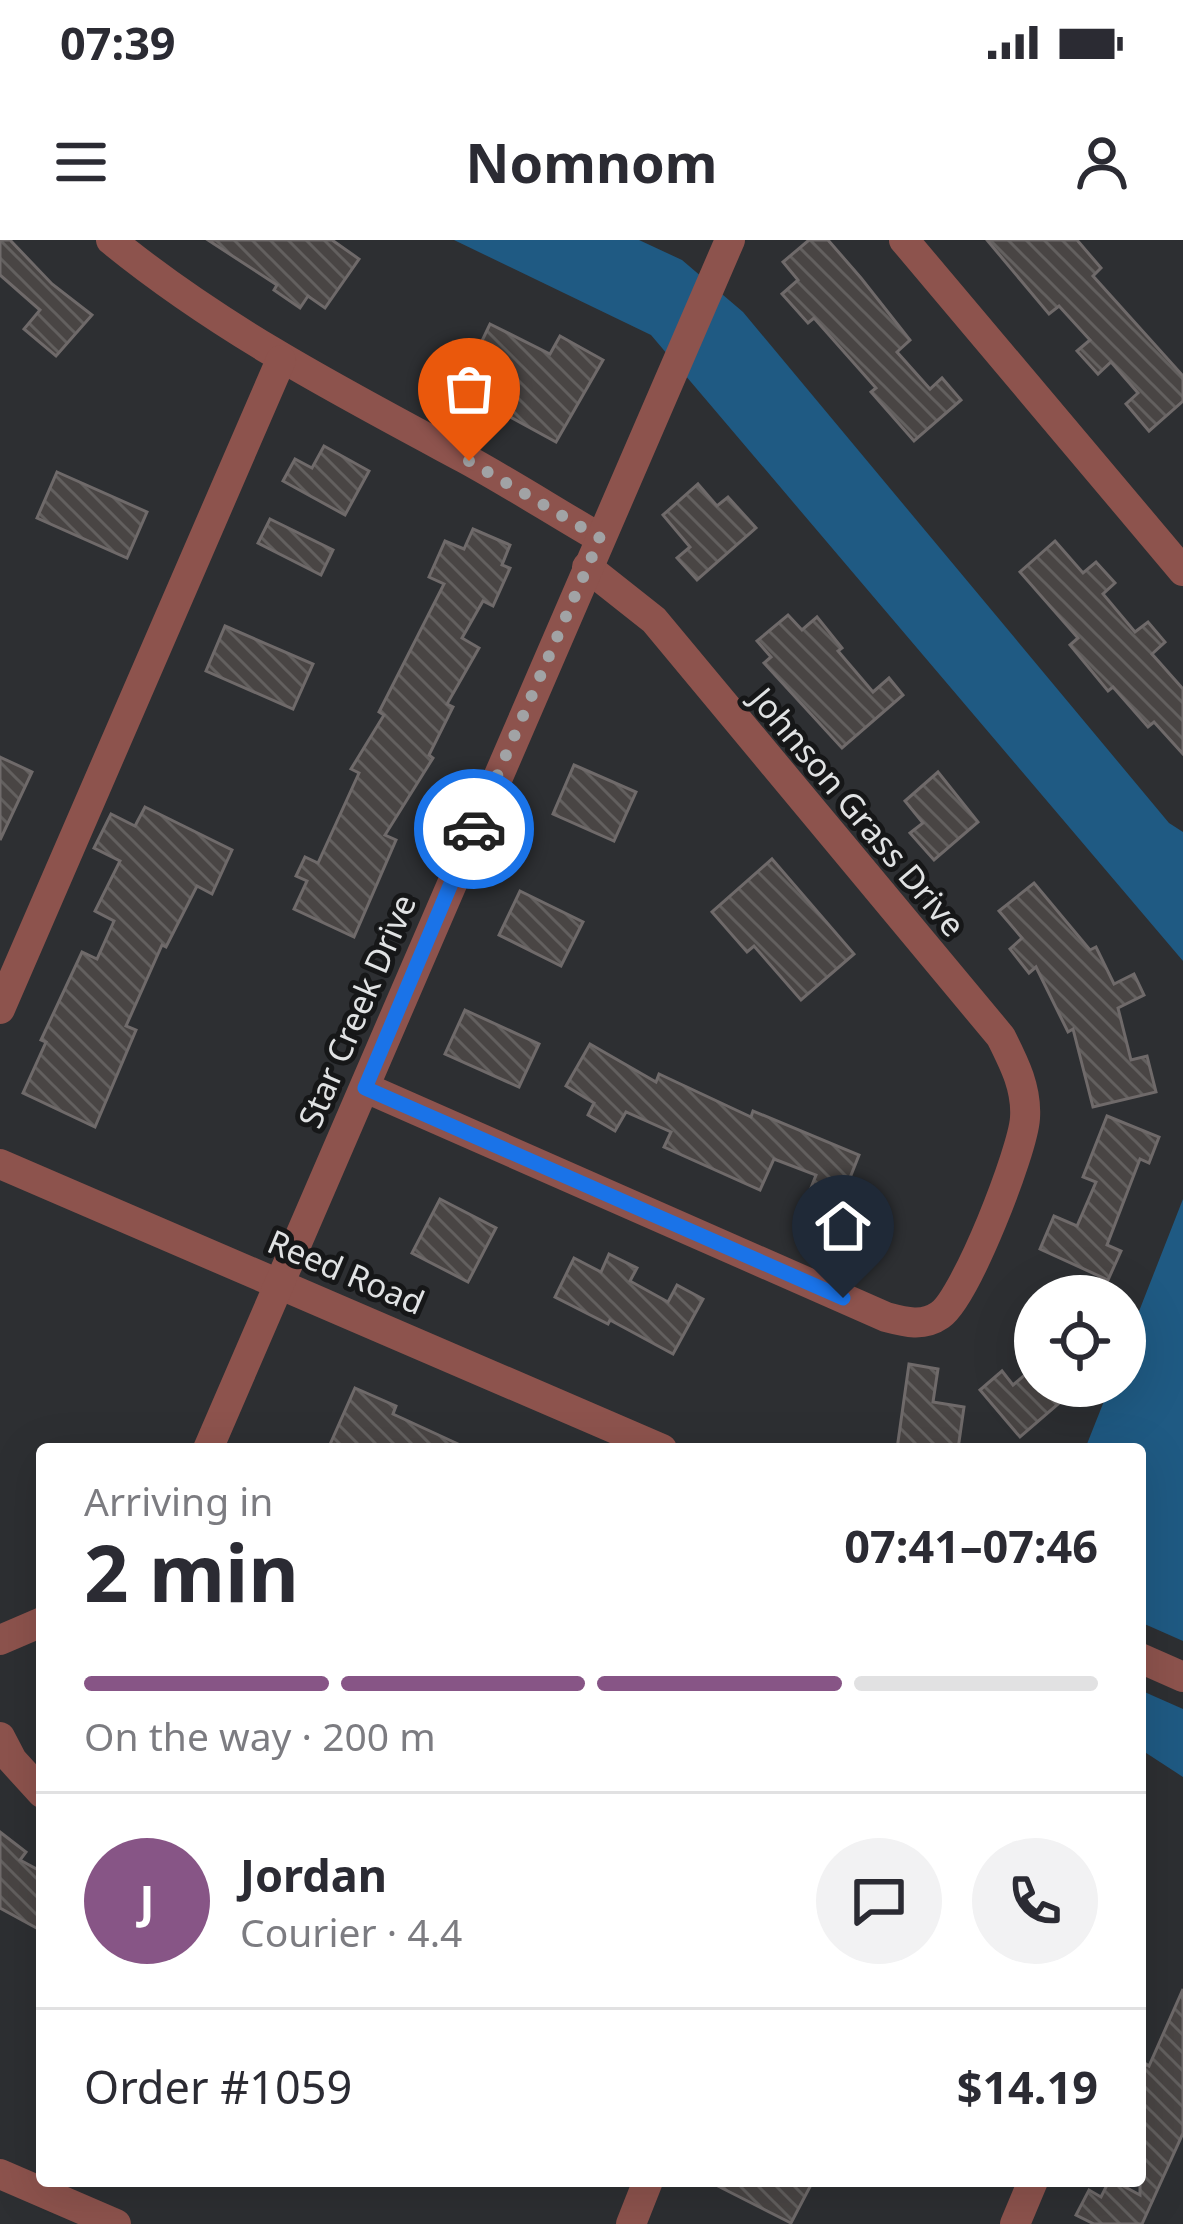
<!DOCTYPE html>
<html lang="en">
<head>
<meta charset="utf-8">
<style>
  :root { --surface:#fff; --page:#f2f2f3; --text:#2b2b33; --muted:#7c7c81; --line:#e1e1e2; --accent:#875586 }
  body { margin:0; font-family:"Noto Sans",sans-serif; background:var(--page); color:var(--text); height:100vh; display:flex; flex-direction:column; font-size:45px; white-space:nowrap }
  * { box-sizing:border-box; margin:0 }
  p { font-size:39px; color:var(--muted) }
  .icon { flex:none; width:66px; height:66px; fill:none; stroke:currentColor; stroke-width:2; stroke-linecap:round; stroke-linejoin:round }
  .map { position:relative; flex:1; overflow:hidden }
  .panel { position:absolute; left:36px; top:1203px; width:1110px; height:744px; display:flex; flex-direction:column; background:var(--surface); border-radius:12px; box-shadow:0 12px 48px #0002 }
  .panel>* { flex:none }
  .tools { position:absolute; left:1014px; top:1035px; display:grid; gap:24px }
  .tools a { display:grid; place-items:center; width:132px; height:132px; border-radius:50%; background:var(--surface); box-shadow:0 12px 48px #0002; font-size:60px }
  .pin { position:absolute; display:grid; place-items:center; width:102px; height:102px; color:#fff; margin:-123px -51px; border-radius:50% 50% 50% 0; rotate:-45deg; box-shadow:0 0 12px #0007 }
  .pin .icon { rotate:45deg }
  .courier { position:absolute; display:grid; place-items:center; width:120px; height:120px; margin:-60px; border:9px solid #1a73e8; border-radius:50%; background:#fff; color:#222; box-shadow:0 3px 15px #0007 }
  .overview em { font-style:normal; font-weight:700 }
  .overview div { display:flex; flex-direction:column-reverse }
  .overview { display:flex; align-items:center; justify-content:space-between; height:204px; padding:0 48px }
  h1 { font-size:78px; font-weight:700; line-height:90px }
  .bar { display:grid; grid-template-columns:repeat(4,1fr); gap:18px 12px; align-content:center; height:144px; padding:0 48px }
  .bar i { height:15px; border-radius:9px; background:var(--line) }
  .bar .selected { background:var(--accent) }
  .bar p { grid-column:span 4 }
  .line { display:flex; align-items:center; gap:30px; padding:0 48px; border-top:3px solid var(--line) }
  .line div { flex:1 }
  .round { display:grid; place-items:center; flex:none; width:126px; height:126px; border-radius:63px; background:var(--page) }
  .status { display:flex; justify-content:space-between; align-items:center; height:84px; padding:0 60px; background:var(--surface); direction:ltr }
  .status svg { height:33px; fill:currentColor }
  header { display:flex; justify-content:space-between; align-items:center; height:156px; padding:0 48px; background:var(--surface); font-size:54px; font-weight:700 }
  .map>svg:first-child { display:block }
  .green { fill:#1f5a83 }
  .building { fill:url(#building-back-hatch); stroke:#6f6a6a; stroke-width:3 }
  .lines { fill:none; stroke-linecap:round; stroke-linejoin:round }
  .minor { stroke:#8d534d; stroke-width:30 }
  .done { stroke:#a1a3a5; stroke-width:12; stroke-dasharray:0 21.6 }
  .route { stroke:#1a73e8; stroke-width:15 }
  .labels { text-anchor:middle; stroke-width:10; stroke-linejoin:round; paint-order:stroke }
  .street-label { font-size:33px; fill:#e0e2e3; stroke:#161718 }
</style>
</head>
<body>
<div class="status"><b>07:39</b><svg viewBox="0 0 49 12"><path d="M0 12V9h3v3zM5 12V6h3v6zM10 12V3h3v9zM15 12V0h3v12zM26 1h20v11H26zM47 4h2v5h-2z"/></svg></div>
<header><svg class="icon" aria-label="menu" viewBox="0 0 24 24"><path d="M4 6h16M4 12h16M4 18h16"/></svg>Nomnom<svg class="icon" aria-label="person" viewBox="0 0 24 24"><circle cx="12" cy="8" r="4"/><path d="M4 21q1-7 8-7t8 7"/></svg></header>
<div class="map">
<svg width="1183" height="1984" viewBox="0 0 1183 1984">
  <defs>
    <pattern id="building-back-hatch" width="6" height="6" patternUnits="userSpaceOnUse" patternTransform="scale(3)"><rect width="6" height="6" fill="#494544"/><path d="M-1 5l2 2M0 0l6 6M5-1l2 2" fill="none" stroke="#63605f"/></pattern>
  </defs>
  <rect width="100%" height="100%" fill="#2d2f32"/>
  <g class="green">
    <polygon points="454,0 639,0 682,20 743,72 1169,583 1183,592 1183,721 651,95"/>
    <polygon points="1183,959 1183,1401 1140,1382 1140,1209 1085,1209 1110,1146 1125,1146 1125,1107"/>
    <polygon points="1140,1450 1183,1469 1183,1537 1140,1509"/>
  </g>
  <g class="building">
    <polygon points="0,0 10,0 52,44 92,75 56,116 24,89 40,70 0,35"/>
    <polygon points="208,0 332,0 359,19 325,68 308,56 300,68 274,50 277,45"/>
    <polygon points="809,0 828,0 861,38 910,100 897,112 930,149 942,138 961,160 914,201 871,152 876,148 814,78 808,83 782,54 798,40 783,22"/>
    <polygon points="987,0 1077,0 1101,28 1093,36 1183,136 1183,161 1149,191 1126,164 1138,153 1111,122 1098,134 1077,111 1090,100 1059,66 1049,74"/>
    <polygon points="490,84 550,114 560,96 603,120 556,202 459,149"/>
    <polygon points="324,206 369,231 345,275 283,241 295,219 312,228"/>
    <polygon points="57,232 147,272 127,318 37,278"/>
    <polygon points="698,244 717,266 728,257 756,288 697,340 677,318 690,307 663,275"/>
    <polygon points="270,279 333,310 321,335 258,303"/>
    <polygon points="473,289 510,305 502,325 510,328 493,366 483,361 462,398 479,408 447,464 453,467 429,515 433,518 385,595 396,600 354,697 294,669 307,641 296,636 305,617 318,623 359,533 351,529 384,475 379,472 444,344 429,337 445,301 464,309"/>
    <polygon points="1055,301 1083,333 1096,322 1115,343 1103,354 1135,392 1148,382 1165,402 1152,414 1183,449 1183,514 1154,482 1148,487 1113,447 1108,451 1070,405 1078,398 1020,332"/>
    <polygon points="788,375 802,390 817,377 842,408 838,411 873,452 889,438 903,455 842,508 764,423 771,417 757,401"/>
    <polygon points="225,386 313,424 293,469 206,431"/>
    <polygon points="0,517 32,532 0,600"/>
    <polygon points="574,525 636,552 614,601 553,574"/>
    <polygon points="938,532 978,582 934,620 910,593 923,583 905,561"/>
    <polygon points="145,567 232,610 212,654 197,646 166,707 162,705 126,786 136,790 95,887 23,853 46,802 41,800 82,712 97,719 114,681 95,671 120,621 94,608 111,574 135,586"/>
    <polygon points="772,619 854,714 801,760 754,706 747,712 712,672"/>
    <polygon points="1034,643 1090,710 1096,707 1114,744 1134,734 1144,755 1118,768 1131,820 1147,816 1156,852 1093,867 1073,789 1068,792 1036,727 1029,733 1010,709 1022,698 999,671"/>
    <polygon points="520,651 583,682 561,726 499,695"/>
    <polygon points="465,770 539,804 519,847 445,814"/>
    <polygon points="590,804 656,842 659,834 751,877 753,871 859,915 834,978 804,966 816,935 774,919 760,950 664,907 671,892 626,872 615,891 588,875 594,863 566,846"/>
    <polygon points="1107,876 1159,897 1149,923 1140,919 1107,1005 1121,1011 1108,1040 1040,1009 1054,976 1077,986 1096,942 1083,937"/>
    <polygon points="440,959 496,988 468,1042 412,1013"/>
    <polygon points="609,1014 637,1028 630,1041 668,1062 677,1045 703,1059 673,1114 610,1080 608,1084 555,1057 574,1018 601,1032"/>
    <polygon points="909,1124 938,1129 933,1162 964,1167 958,1209 897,1209"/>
    <polygon points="1035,1126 1035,1146 1079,1146 1020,1197 980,1150 1002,1131 1013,1145"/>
    <polygon points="355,1148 396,1166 393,1174 469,1209 328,1209"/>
    <polygon points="0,1592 26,1612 20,1620 42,1632 42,1691 0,1668"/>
    <polygon points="1183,1749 1183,1893 1142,1984 1094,1984 1076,1975 1089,1950 1101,1957 1109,1941 1114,1941 1140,1955 1140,1837 1146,1824 1149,1826"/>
    <polygon points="708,1941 813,1941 791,1983"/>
  </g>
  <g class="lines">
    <g class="minor">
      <path d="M 111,0 C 220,89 341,152 464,218 C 510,243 555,272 600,298"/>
      <polyline points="904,0 1183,331"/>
      <polyline points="0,769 281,120"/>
      <path d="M 366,848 L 886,1077 C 905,1082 923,1087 940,1075 C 966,1057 1023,911 1025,878 C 1027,848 1014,823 1001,797 L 654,380 L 587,327"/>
      <polyline points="0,924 662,1209"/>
      <polyline points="208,1209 730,0"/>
      <polyline points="0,1400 42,1382"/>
      <polyline points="1140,1418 1183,1437"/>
      <polyline points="0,1497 12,1520 42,1553"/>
      <polyline points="0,1934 116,1984"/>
      <polyline points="631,1984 648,1941"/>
      <polyline points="1015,1984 1033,1941"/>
    </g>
  </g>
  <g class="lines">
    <polyline class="done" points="469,221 600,298 474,589"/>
    <polyline class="route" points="474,589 365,848 843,1058"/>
  </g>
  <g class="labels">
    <g class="street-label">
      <text transform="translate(858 572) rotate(50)" y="12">Johnson Grass Drive</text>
      <text transform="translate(357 771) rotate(-67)" y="12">Star Creek Drive</text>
      <text transform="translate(346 1032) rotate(23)" y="12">Reed Road</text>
    </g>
  </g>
</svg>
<div class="tools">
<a><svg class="icon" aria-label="locate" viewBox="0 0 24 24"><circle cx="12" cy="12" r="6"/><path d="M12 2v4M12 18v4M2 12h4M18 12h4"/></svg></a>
</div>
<div class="pin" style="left:469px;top:221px;background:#ea580c"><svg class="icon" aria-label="bag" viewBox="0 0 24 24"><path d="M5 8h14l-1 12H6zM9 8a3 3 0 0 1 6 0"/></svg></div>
<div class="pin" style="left:843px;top:1058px;background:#1f2937"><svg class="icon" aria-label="home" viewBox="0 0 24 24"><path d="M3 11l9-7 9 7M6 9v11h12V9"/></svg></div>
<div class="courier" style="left:474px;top:589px"><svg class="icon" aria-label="car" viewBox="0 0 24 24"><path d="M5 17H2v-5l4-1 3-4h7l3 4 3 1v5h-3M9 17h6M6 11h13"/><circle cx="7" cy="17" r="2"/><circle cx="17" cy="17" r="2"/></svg></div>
<section class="panel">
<div class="overview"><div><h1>2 min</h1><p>Arriving in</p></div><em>07:41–07:46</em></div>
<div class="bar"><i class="selected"></i><i class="selected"></i><i class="selected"></i><i></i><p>On the way · 200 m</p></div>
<div class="line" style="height:216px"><b class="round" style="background:var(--accent);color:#fff">J</b><div><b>Jordan</b><p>Courier · 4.4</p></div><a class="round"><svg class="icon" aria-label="chat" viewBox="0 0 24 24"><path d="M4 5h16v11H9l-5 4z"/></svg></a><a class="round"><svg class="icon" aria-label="phone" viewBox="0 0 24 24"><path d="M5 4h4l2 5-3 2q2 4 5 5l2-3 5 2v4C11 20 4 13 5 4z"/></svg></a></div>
<div class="line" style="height:156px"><div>Order #1059</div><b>$14.19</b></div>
</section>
</div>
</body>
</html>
